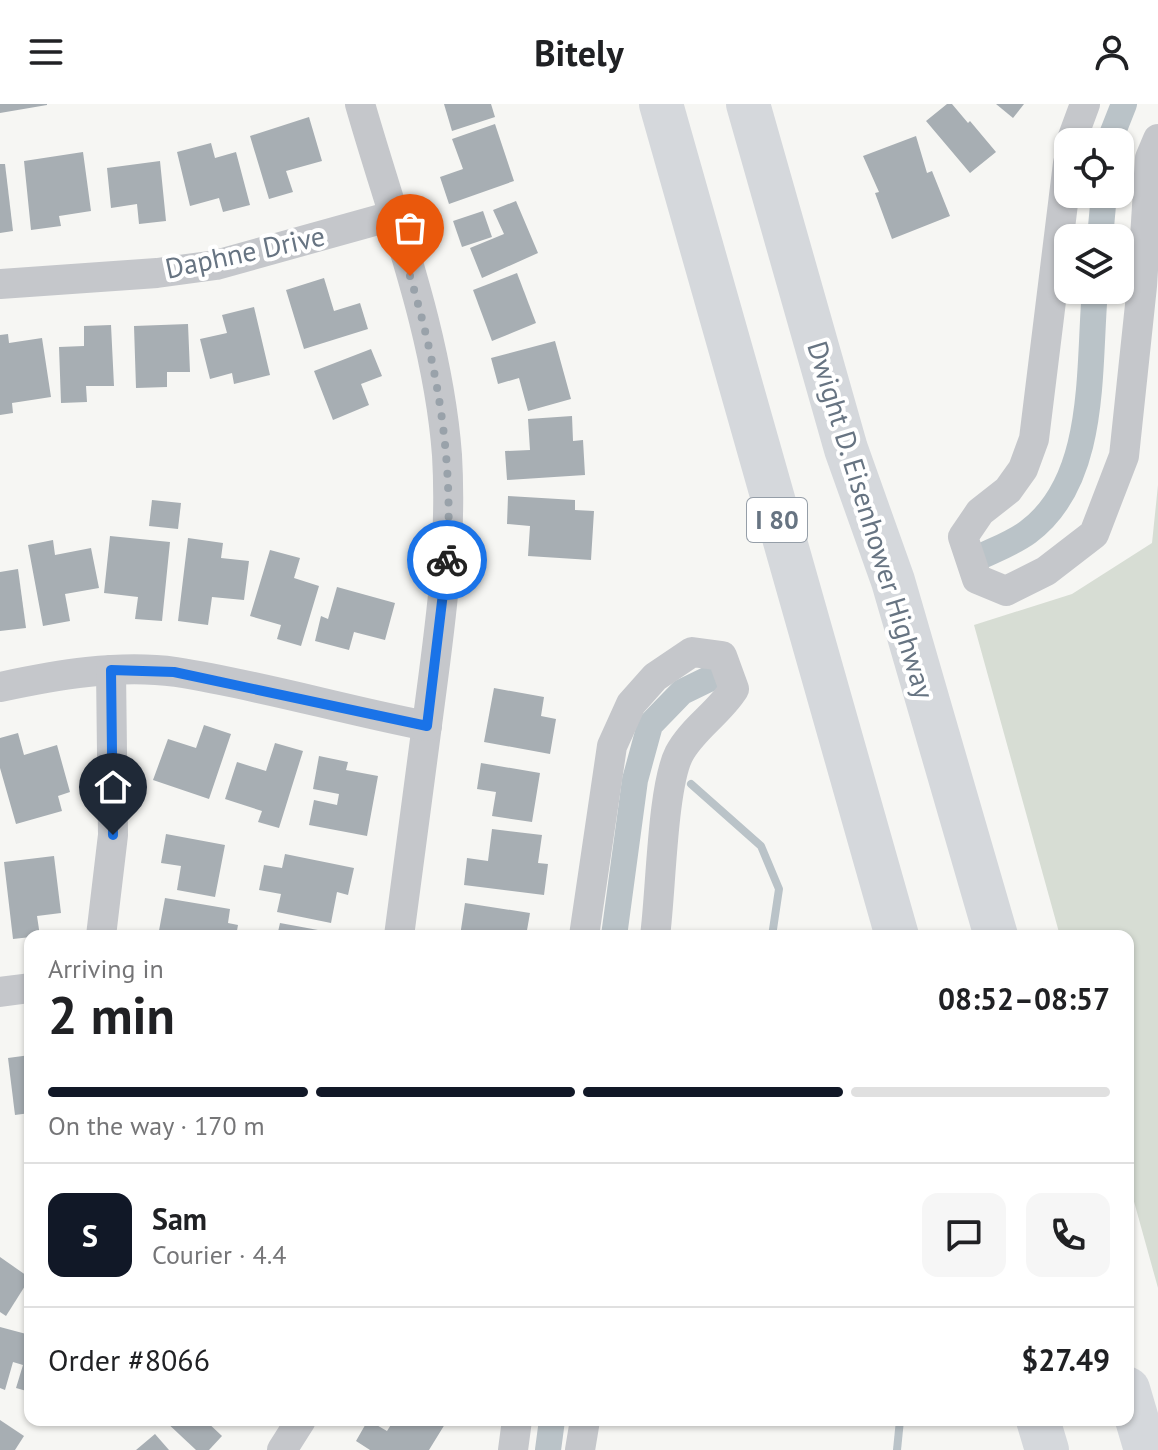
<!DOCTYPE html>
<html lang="en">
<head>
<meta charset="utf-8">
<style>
  :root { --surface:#fff; --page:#f6f6f6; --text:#202124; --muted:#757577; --line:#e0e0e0; --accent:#111827 }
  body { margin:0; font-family:"PT Sans",sans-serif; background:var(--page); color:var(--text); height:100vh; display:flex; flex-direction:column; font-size:30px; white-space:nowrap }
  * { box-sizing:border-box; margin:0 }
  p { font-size:26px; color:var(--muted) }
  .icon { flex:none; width:44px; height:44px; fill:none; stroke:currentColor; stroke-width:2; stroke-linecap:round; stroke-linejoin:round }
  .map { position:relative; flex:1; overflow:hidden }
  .drawer { position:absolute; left:24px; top:826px; width:1110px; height:496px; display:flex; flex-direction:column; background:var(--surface); border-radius:16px; box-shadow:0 2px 6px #0004 }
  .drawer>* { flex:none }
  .tools { position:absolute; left:1054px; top:24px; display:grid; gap:16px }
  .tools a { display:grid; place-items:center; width:80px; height:80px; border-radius:16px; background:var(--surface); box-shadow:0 2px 6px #0004; font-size:40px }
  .pin { position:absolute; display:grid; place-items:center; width:68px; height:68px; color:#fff; margin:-82px -34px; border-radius:50% 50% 50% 0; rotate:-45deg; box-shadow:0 0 8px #0007 }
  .pin .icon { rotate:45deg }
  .courier { position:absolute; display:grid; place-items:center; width:80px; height:80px; margin:-40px; border:6px solid #1a73e8; border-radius:50%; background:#fff; color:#222; box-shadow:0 2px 10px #0007 }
  .head em { font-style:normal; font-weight:700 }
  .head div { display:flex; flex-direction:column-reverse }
  .head { display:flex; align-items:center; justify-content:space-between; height:136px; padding:0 24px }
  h1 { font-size:52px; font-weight:700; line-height:60px }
  .bar { display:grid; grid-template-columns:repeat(4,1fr); gap:12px 8px; align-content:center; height:96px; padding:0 24px }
  .bar i { height:10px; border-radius:6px; background:var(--line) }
  .bar .on { background:var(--accent) }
  .bar p { grid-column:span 4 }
  .line { display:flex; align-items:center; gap:20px; padding:0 24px; border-top:2px solid var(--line) }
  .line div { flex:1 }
  .round { display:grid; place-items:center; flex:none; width:84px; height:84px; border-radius:16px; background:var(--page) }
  header { display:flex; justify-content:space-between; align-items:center; height:104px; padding:0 24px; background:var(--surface); font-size:36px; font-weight:700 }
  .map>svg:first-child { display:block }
  .green { fill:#d7ddd4 }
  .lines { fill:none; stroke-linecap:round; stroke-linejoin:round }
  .stream { stroke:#bac3c8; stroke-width:8 }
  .canal { stroke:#bac3c8; stroke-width:26 }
  .building { fill:#a7aeb3 }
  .minor { stroke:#c5c7cb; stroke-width:30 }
  .highway { stroke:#d5d8dc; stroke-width:44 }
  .done { stroke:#99a2aa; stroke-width:8; stroke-dasharray:0 14.4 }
  .route { stroke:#1a73e8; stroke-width:10 }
  .labels { text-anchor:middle; stroke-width:8; stroke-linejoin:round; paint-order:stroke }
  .shield { fill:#fff; stroke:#959ea8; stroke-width:2 }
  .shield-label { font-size:26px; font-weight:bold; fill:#677482 }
  .street-label { font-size:28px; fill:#677482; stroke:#fff }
</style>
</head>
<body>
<header><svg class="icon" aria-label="menu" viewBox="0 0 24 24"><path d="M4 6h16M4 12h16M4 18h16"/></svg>Bitely<svg class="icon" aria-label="person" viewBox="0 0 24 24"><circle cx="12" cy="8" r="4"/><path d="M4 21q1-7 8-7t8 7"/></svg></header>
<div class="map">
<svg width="1158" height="1346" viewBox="0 0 1158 1346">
  <rect width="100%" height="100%" fill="#f6f6f3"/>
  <polygon class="green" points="1158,381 1158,1184 1128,1076 1128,832 1060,832 974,521 1072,490 1152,439"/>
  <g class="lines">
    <g class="stream">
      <polyline points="691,680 761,742 779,785 772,832"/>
      <polyline points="897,1346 900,1316"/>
    </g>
    <g class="canal">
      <polyline points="1109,38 1124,0"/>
      <polyline points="1100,134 1104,90"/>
      <path d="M 978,454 C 994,446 1013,439 1028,428 C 1098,376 1088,265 1095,186"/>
      <polyline points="614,832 635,676 650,621 682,588 719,570"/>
      <polyline points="548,1346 552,1316"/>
    </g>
  </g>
  <g class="building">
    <polygon points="0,0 47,0 47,1 0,9"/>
    <polygon points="444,0 491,0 495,13 452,27"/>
    <polygon points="947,0 952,0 968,19 970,17 996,48 970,69 926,17"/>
    <polygon points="996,0 1024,0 1013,14"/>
    <polygon points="309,13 322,57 286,67 293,88 269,95 250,32"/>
    <polygon points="495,20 514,77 449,100 440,73 463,65 452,35"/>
    <polygon points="916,32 927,69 932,67 950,112 892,135 875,89 879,88 863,52"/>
    <polygon points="211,39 215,54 236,48 250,101 223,108 219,94 190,102 177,48"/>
    <polygon points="83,48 91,107 59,112 61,122 31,126 24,57"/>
    <polygon points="160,57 166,117 139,120 137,100 111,104 107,64"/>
    <polygon points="0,60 5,60 13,127 0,129"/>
    <polygon points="516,97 538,149 482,174 470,144 504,130 493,106"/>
    <polygon points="483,107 492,133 462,143 453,117"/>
    <polygon points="517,169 536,219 492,237 473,186"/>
    <polygon points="324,174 334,207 360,199 368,225 304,245 286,186"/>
    <polygon points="254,203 270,271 234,280 232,269 210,275 200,235 227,229 222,211"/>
    <polygon points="188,220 190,268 167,268 167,283 136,284 134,222"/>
    <polygon points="111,221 114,282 86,282 87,298 61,299 59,243 84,242 84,222"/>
    <polygon points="8,230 9,239 42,234 51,293 12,299 13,309 0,311 0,231"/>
    <polygon points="555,237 571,295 528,307 519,274 498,280 491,254"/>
    <polygon points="371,245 382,272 361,280 369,301 333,316 314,267"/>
    <polygon points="572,312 573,337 583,336 585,371 507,376 505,347 530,346 528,315"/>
    <polygon points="508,392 575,396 575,406 594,407 591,456 528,452 530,422 507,420"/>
    <polygon points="152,396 181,399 178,425 149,422"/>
    <polygon points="110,432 170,438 162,517 135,515 138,493 104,489"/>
    <polygon points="188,434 223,439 221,454 249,457 244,496 212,493 208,521 178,517"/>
    <polygon points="53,436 55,451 91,444 99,484 65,490 70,517 43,522 28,441"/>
    <polygon points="270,446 300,454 294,474 319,482 301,542 277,535 281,521 250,512"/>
    <polygon points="18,465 26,524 0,527 0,468"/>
    <polygon points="337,483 395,499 385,536 354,528 349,546 315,537 321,512 328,515"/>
    <polygon points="494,584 544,593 541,612 556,615 550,650 484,638"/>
    <polygon points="204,621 231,630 209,695 153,676 168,635 196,644"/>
    <polygon points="18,629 24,651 57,641 70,688 58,692 62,707 16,720 0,664 0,634"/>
    <polygon points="275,639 303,647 279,724 258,718 262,707 225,695 237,658 266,667"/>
    <polygon points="319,652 348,658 346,666 378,672 367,732 309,721 314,696 337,701 339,690 313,685"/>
    <polygon points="481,659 540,669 532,718 492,712 496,688 477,685"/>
    <polygon points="492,725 542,731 538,759 548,760 544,791 464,781 467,754 488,757"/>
    <polygon points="166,730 225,741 215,793 177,786 181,762 161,759"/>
    <polygon points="285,750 354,764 348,791 337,788 331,819 277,808 281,790 259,786 264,761 282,764"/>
    <polygon points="54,752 61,809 37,812 40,832 13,835 4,758"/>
    <polygon points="165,794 230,805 228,819 238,821 236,832 158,832"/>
    <polygon points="465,799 530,809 526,832 460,832"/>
    <polygon points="280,819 318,826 317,832 277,832"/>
    <polygon points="30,951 30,1009 15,1011 8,954"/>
    <polygon points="0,1153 30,1174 6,1212 0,1208"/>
    <polygon points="0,1223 30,1231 30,1288 16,1284 23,1261 13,1258 5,1286 0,1284"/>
    <polygon points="0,1316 24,1332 15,1346 0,1346"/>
    <polygon points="164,1316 205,1316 222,1332 209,1346 196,1346"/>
    <polygon points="368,1316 387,1327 394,1316 437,1316 445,1320 429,1346 370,1346 356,1337"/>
    <polygon points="155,1330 169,1346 136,1346"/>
  </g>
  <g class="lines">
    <g class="minor">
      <path d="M 360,0 C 393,115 438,231 447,351 C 452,435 441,516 430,598 C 420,676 410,754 399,832"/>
      <polyline points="1071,38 1085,0"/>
      <polyline points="1068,59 1034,335 1023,365 1008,386 980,408 963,433 977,475 1006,487 1046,467 1094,430 1124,352 1142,182 1150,54 1158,35"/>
      <polyline points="0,180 157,169 216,161 392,112"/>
      <path d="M 0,583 C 56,571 118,560 176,568 C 260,581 344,606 427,622"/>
      <polyline points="101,832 113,731 111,566"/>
      <path d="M 584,832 L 612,642 L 631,600 L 655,573 L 692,548 L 722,552 L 734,585 C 719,609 692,625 679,650 C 662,684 661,788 655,832"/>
      <polyline points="0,888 30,884"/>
      <polyline points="282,1346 301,1316"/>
      <polyline points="513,1346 517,1316"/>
      <polyline points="580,1346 585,1316"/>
    </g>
    <g class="highway">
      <polyline points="661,0 897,832"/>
      <polyline points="748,0 846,345 893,477 996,832"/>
      <polyline points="1128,1285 1146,1346"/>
      <polyline points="1038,1316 1047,1346"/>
    </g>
  </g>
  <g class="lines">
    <path class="done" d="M 410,172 C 438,265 454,359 447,456"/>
    <polyline class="route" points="113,731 111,566 174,568 427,622 447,456"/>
  </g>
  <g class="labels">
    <rect class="shield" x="747" y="394" width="60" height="44" rx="6"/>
    <g class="shield-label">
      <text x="777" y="425">I 80</text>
    </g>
    <g class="street-label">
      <text transform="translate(245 148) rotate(-12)" y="10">Daphne Drive</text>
      <text transform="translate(871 416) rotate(73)" y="10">Dwight D. Eisenhower Highway</text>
    </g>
  </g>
</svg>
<div class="tools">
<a><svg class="icon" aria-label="locate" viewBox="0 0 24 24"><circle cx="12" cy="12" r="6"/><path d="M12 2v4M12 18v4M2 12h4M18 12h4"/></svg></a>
<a><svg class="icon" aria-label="layers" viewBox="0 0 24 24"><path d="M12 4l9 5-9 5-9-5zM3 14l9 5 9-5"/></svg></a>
</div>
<div class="pin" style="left:410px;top:172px;background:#ea580c"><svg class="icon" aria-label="bag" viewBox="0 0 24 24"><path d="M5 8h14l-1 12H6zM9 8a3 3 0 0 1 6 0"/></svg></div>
<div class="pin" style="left:113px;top:731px;background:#1f2937"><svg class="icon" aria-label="home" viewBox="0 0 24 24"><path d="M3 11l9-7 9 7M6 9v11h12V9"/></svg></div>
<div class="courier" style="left:447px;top:456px"><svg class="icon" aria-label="bike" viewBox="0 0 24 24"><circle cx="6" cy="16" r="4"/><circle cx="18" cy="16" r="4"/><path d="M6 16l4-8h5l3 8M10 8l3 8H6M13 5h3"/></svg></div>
<section class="drawer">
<div class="head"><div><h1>2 min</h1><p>Arriving in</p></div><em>08:52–08:57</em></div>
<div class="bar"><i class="on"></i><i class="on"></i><i class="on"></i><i></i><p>On the way · 170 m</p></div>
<div class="line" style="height:144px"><b class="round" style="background:var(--accent);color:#fff">S</b><div><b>Sam</b><p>Courier · 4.4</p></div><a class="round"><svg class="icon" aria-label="chat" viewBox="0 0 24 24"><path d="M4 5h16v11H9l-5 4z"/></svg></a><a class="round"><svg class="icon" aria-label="phone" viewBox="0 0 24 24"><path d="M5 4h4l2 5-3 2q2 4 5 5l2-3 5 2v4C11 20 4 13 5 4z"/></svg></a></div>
<div class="line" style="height:104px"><div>Order #8066</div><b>$27.49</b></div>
</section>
</div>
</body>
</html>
